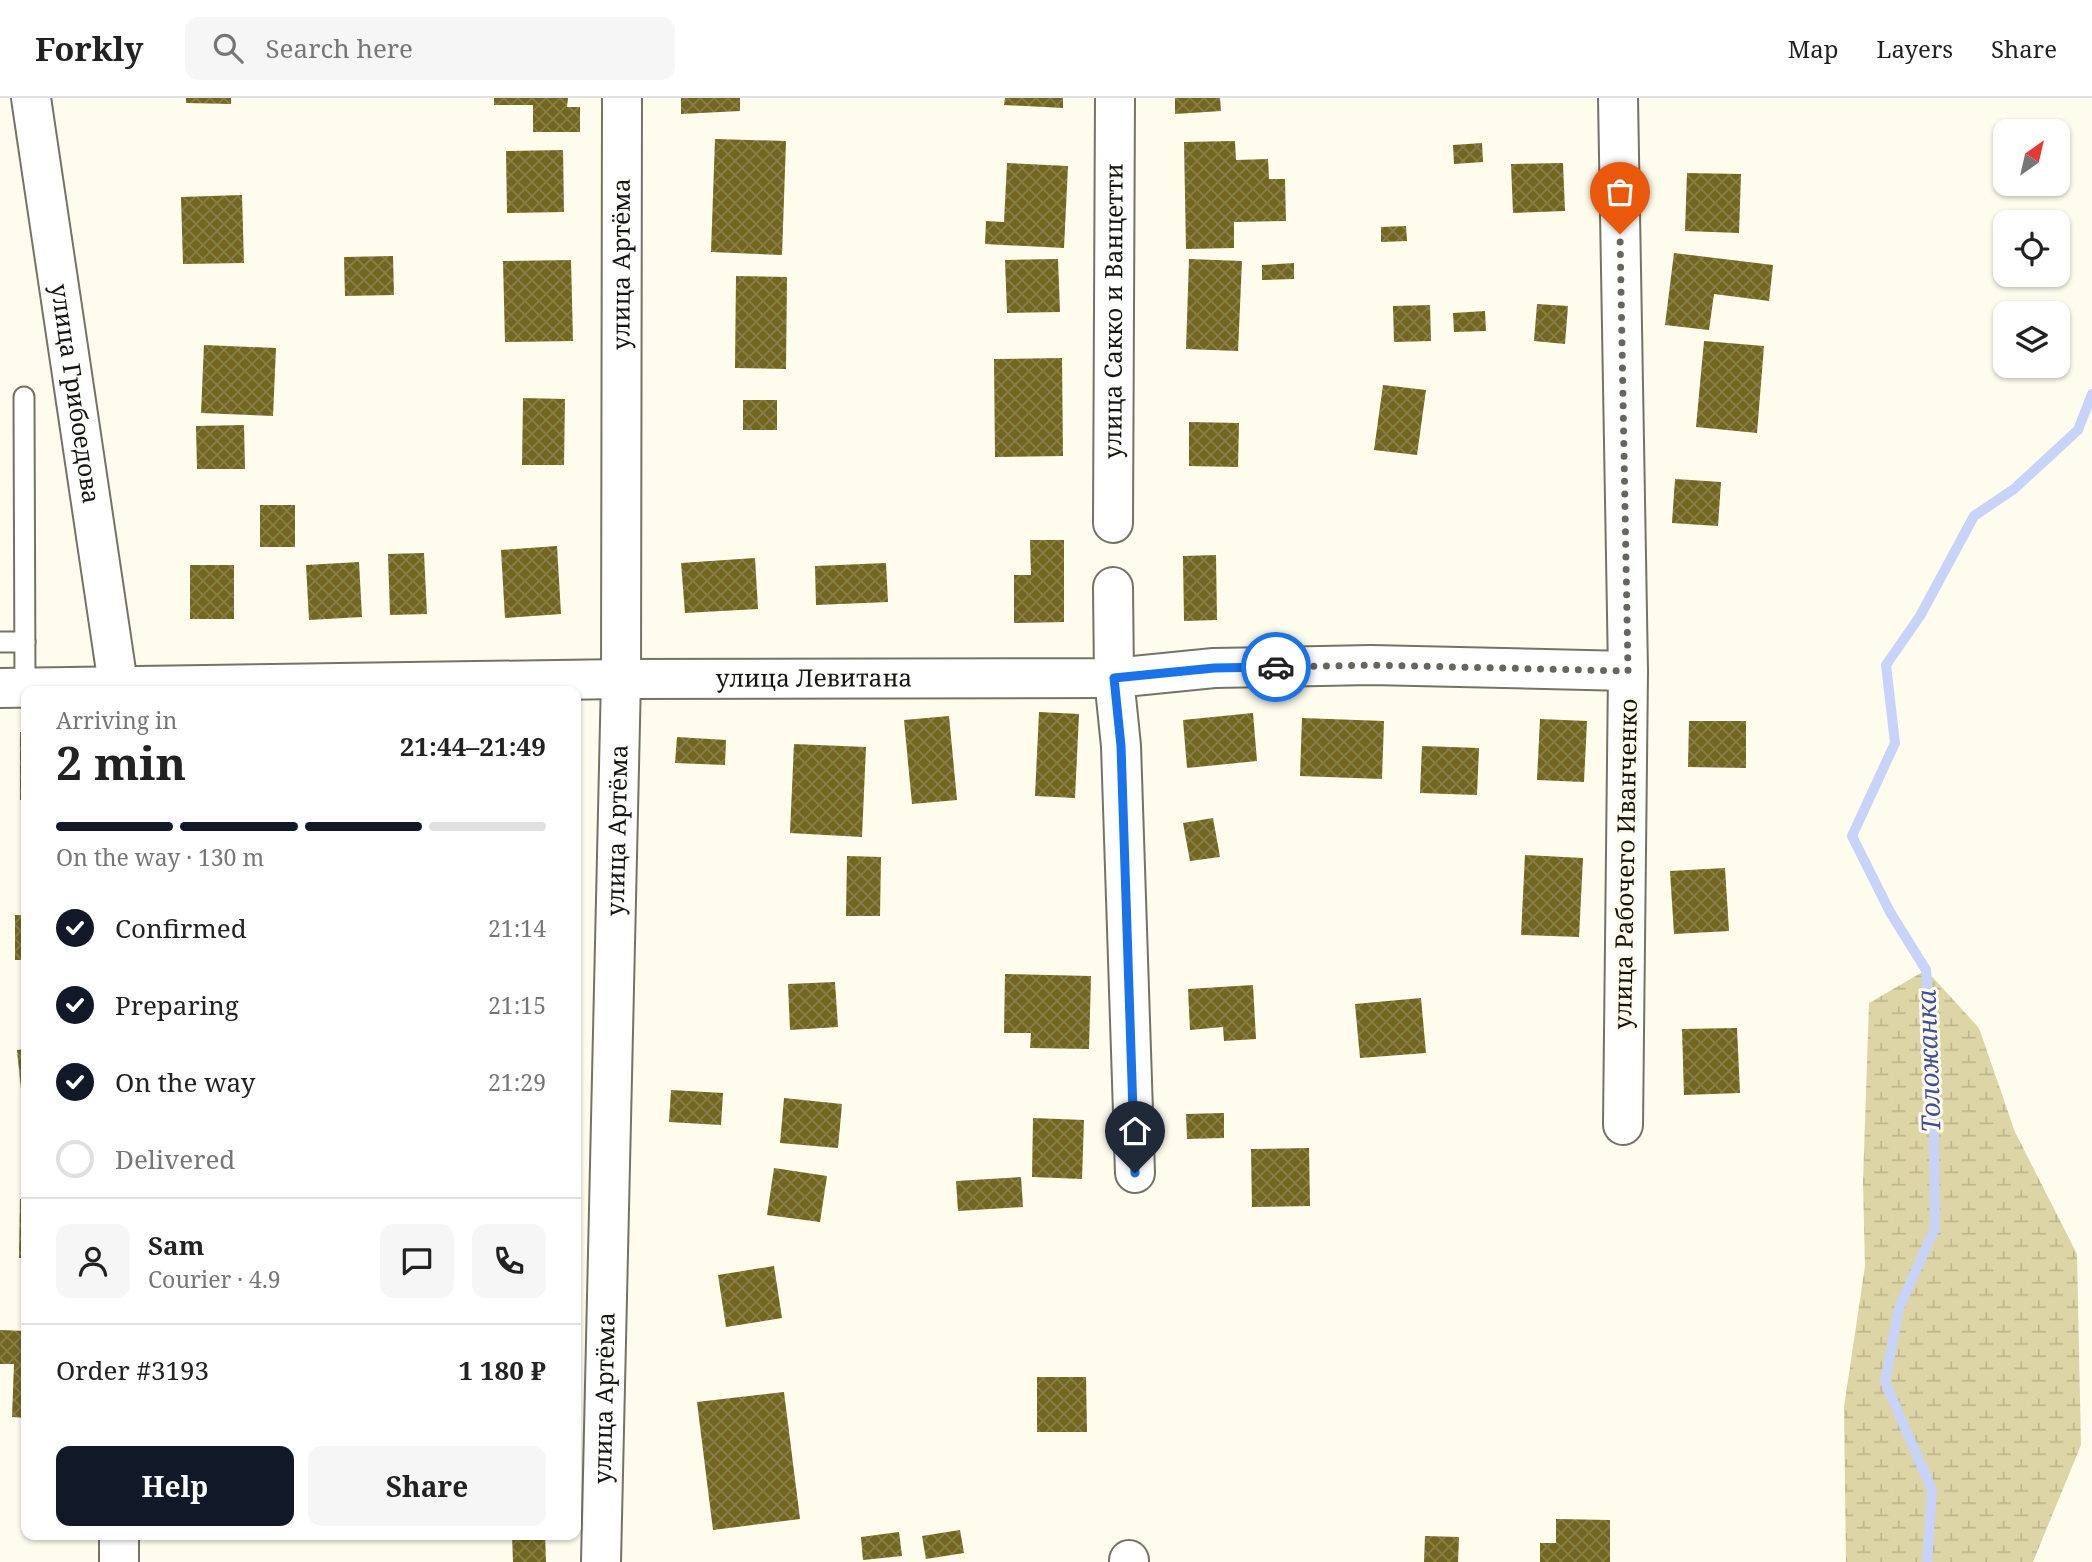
<!DOCTYPE html>
<html lang="en">
<head>
<meta charset="utf-8">
<style>
  :root { --surface:#fff; --page:#f6f6f6; --text:#222; --muted:#767676; --line:#e0e0e0; --accent:#111827 }
  body { margin:0; font-family:"Noto Serif",serif; background:var(--page); color:var(--text); height:100vh; display:flex; flex-direction:column; font-size:26px; white-space:nowrap }
  * { box-sizing:border-box; margin:0 }
  p { font-size:23px; color:var(--muted) }
  .icon { flex:none; width:38px; height:38px; fill:none; stroke:currentColor; stroke-width:2; stroke-linecap:round; stroke-linejoin:round }
  .map { position:relative; flex:1; overflow:hidden }
  .details { position:absolute; left:21px; top:588px; width:560px; height:854px; display:flex; flex-direction:column; background:var(--surface); border-radius:14px; box-shadow:0 2px 5px #0004 }
  .details>* { flex:none }
  .needle { width:46px; rotate:34deg }
  .buttons { position:absolute; left:1993px; top:21px; display:grid; gap:14px }
  .buttons a { display:grid; place-items:center; width:77px; height:77px; border-radius:14px; background:var(--surface); box-shadow:0 2px 5px #0004; font-size:35px }
  .pin { position:absolute; display:grid; place-items:center; width:60px; height:60px; color:#fff; margin:-72px -30px; border-radius:50% 50% 50% 0; rotate:-45deg; box-shadow:0 0 7px #0007 }
  .pin .icon { rotate:45deg }
  .courier { position:absolute; display:grid; place-items:center; width:70px; height:70px; margin:-35px; border:5px solid #1a73e8; border-radius:50%; background:#fff; color:#222; box-shadow:0 2px 9px #0007 }
  .headline em { font-style:normal; font-weight:700 }
  .headline div { display:flex; flex-direction:column-reverse }
  .headline { display:flex; align-items:center; justify-content:space-between; height:119px; padding:0 35px }
  h1 { font-size:46px; font-weight:700; line-height:52px }
  .bar { display:grid; grid-template-columns:repeat(4,1fr); gap:10px 7px; align-content:center; height:84px; padding:0 35px }
  .bar i { height:9px; border-radius:5px; background:var(--line) }
  .bar .current { background:var(--accent) }
  .bar p { grid-column:span 4 }
  .line { display:flex; align-items:center; gap:18px; padding:0 35px; border-top:2px solid var(--line) }
  .line div { flex:1 }
  .round { display:grid; place-items:center; flex:none; width:74px; height:74px; border-radius:14px; background:var(--page) }
  ol { padding:0 35px; list-style:none }
  li { display:flex; align-items:center; gap:21px; height:77px }
  li p { margin-inline-start:auto }
  li .icon { padding:7px; border-radius:50%; background:var(--accent); color:#fff; stroke-width:4 }
  li:last-child { color:var(--muted) }
  li i { width:38px; height:38px; border:4px solid var(--line); border-radius:50% }
  .button { display:flex; gap:14px; margin-top:auto; padding:14px 35px }
  .button a { flex:1; height:80px; border-radius:14px; background:var(--accent); color:#fff; font-size:28px; font-weight:700; line-height:80px; text-align:center }
  .button a+a { background:var(--page); color:var(--text) }
  header { display:flex; align-items:center; gap:42px; box-sizing:border-box; height:98px; padding:0 35px; background:var(--surface); border-bottom:2px solid var(--line) }
  header strong { font-size:33px }
  nav { display:flex; gap:38px; margin-inline-start:auto; font-size:24px }
  .search { width:490px; height:63px; background:var(--page); display:flex; align-items:center; gap:18px; box-sizing:border-box; padding:0 24px; border-radius:14px; color:var(--muted); font-size:26px }
  .map>svg:first-child { display:block }
  .wetland { fill:url(#wetland-marsh) }
  .lines { fill:none; stroke-linecap:round; stroke-linejoin:round }
  .stream { stroke:#c7d3f9; stroke-width:10 }
  .building { fill:url(#building-cross-hatch) }
  .lane-casing { stroke:#757365; stroke-width:23 }
  .street-casing { stroke:#757365; stroke-width:42 }
  .secondary-casing { stroke:#757365; stroke-width:42 }
  .lane { stroke:#fff; stroke-width:19 }
  .street { stroke:#fff; stroke-width:38 }
  .secondary { stroke:#fff; stroke-width:38 }
  .done { stroke:#67665d; stroke-width:7; stroke-dasharray:0 12.6 }
  .route { stroke:#1a73e8; stroke-width:9 }
  .labels { text-anchor:middle; stroke-width:6; stroke-linejoin:round; paint-order:stroke }
  .street-label { font-size:24px; fill:#161510; stroke:#fefcec }
  .water-label { font-size:26px; font-style:italic; fill:#3f4f99; stroke:#fefcec }
</style>
</head>
<body>
<header>
<strong>Forkly</strong>
<div class="search"><svg class="icon" aria-label="search" viewBox="0 0 24 24"><circle cx="10" cy="10" r="6"/><path d="M15 15l6 6"/></svg>Search here</div>
<nav><a>Map</a><a>Layers</a><a>Share</a></nav>
</header>
<div class="map">
<svg width="2092" height="1464" viewBox="0 0 2092 1464">
  <defs>
    <pattern id="wetland-marsh" width="20" height="14" patternUnits="userSpaceOnUse" patternTransform="scale(1.75)"><rect width="20" height="14" fill="#ded5a6"/><path d="M1 5h8M5 5V1M11 12h8M15 12V8" fill="none" stroke="#beb68e"/></pattern>
    <pattern id="building-cross-hatch" width="8" height="8" patternUnits="userSpaceOnUse" patternTransform="scale(1.75)"><rect width="8" height="8" fill="#73661e"/><path d="M0 0l8 8M0 8l8-8" fill="none" stroke="#887f4c"/></pattern>
  </defs>
  <rect width="100%" height="100%" fill="#fefcec"/>
  <polygon class="wetland" points="1926,872 1979,930 2015,1034 2077,1156 2081,1347 2033,1464 1846,1464 1844,1309 1865,1168 1863,1084 1869,905"/>
  <g class="lines">
    <polyline class="stream" points="1927,1464 1932,1392 1885,1284 1899,1210 1935,1130 1933,966 1926,872 1890,814 1852,738 1895,645 1886,567 1920,518 1974,418 2014,391 2078,332 2092,296"/>
  </g>
  <g class="building">
    <polygon points="186,0 231,0 231,6 186,5"/>
    <polygon points="494,0 568,0 567,9 580,9 580,34 533,34 533,7 494,7"/>
    <polygon points="681,0 740,0 740,13 681,16"/>
    <polygon points="1005,0 1063,0 1063,10 1004,7"/>
    <polygon points="1175,0 1220,0 1221,13 1175,16"/>
    <polygon points="715,41 786,43 782,157 711,154"/>
    <polygon points="1235,43 1236,62 1268,61 1269,81 1285,81 1286,123 1234,124 1234,150 1186,151 1184,44"/>
    <polygon points="1482,45 1483,64 1454,66 1453,47"/>
    <polygon points="563,52 564,114 507,115 506,53"/>
    <polygon points="1007,65 1068,68 1064,150 985,146 986,123 1004,124"/>
    <polygon points="1563,65 1565,113 1513,115 1511,66"/>
    <polygon points="1687,75 1741,76 1739,135 1685,133"/>
    <polygon points="242,97 244,165 183,166 181,99"/>
    <polygon points="1406,128 1407,143 1381,144 1381,129"/>
    <polygon points="1674,155 1773,167 1769,203 1714,196 1709,232 1665,227"/>
    <polygon points="393,158 394,197 345,198 344,159"/>
    <polygon points="1058,161 1060,214 1007,215 1005,162"/>
    <polygon points="1189,161 1242,163 1238,253 1186,251"/>
    <polygon points="571,162 573,243 505,244 503,163"/>
    <polygon points="1294,165 1294,181 1262,182 1262,167"/>
    <polygon points="736,178 787,179 786,271 735,270"/>
    <polygon points="1537,206 1568,208 1565,246 1534,243"/>
    <polygon points="1430,207 1431,243 1394,244 1393,208"/>
    <polygon points="1485,213 1486,233 1454,234 1453,215"/>
    <polygon points="1704,243 1764,248 1757,335 1696,329"/>
    <polygon points="204,247 276,250 273,318 201,315"/>
    <polygon points="1062,260 1063,358 995,359 994,261"/>
    <polygon points="1383,287 1426,292 1417,357 1374,352"/>
    <polygon points="523,300 565,301 564,367 522,367"/>
    <rect x="743" y="302" width="34" height="30"/>
    <polygon points="1189,324 1239,325 1238,369 1189,368"/>
    <polygon points="244,327 245,371 197,371 196,328"/>
    <polygon points="1675,381 1721,384 1718,428 1672,425"/>
    <rect x="260" y="407" width="35" height="42"/>
    <polygon points="1030,442 1064,442 1064,524 1014,525 1014,477 1031,477"/>
    <polygon points="557,448 561,516 505,520 501,452"/>
    <polygon points="424,455 427,516 390,517 388,456"/>
    <polygon points="1216,457 1217,522 1184,523 1183,458"/>
    <polygon points="755,460 758,511 685,515 681,465"/>
    <polygon points="359,464 362,519 309,522 306,467"/>
    <polygon points="886,465 888,504 816,507 815,468"/>
    <rect x="190" y="467" width="44" height="54"/>
    <polygon points="1039,614 1079,616 1075,700 1035,698"/>
    <polygon points="1253,615 1257,663 1187,670 1183,622"/>
    <polygon points="949,618 957,702 912,706 904,622"/>
    <polygon points="1302,620 1384,623 1382,681 1300,678"/>
    <polygon points="1540,621 1587,623 1584,684 1537,682"/>
    <polygon points="1689,623 1746,623 1746,670 1688,669"/>
    <rect x="20" y="634" width="6" height="68"/>
    <polygon points="677,639 726,642 725,667 675,665"/>
    <polygon points="794,646 866,649 862,739 790,735"/>
    <polygon points="1422,648 1479,650 1477,697 1420,695"/>
    <polygon points="1213,720 1220,759 1190,763 1183,725"/>
    <polygon points="1525,757 1583,760 1579,839 1521,837"/>
    <polygon points="847,758 881,759 880,818 846,818"/>
    <polygon points="1725,770 1729,833 1674,836 1670,773"/>
    <rect x="15" y="817" width="11" height="45"/>
    <polygon points="1005,876 1091,878 1089,951 1030,950 1031,935 1004,935"/>
    <polygon points="835,884 838,929 790,932 788,886"/>
    <polygon points="1253,887 1256,941 1224,943 1223,929 1190,932 1188,891"/>
    <polygon points="1421,900 1426,955 1360,960 1355,906"/>
    <polygon points="1737,930 1740,995 1684,997 1682,931"/>
    <polygon points="26,951 26,1001 22,1001 17,952"/>
    <polygon points="671,992 723,995 721,1027 669,1024"/>
    <polygon points="784,1000 842,1006 838,1050 780,1045"/>
    <polygon points="1224,1015 1224,1040 1187,1041 1186,1016"/>
    <polygon points="1033,1020 1084,1022 1082,1081 1032,1079"/>
    <polygon points="1309,1050 1310,1108 1252,1109 1251,1051"/>
    <polygon points="774,1070 827,1078 820,1124 767,1117"/>
    <polygon points="1021,1079 1023,1109 958,1113 956,1083"/>
    <polygon points="20,1101 26,1101 26,1160 19,1160"/>
    <polygon points="774,1168 782,1220 726,1229 718,1177"/>
    <polygon points="0,1232 26,1233 26,1320 12,1319 14,1266 0,1266"/>
    <polygon points="1037,1279 1086,1279 1087,1334 1037,1334"/>
    <polygon points="784,1294 800,1421 713,1432 697,1304"/>
    <polygon points="24,1406 26,1406 26,1434 22,1434"/>
    <polygon points="1556,1421 1610,1422 1610,1464 1540,1464 1540,1445 1556,1445"/>
    <polygon points="960,1432 964,1455 926,1461 922,1438"/>
    <polygon points="899,1434 902,1458 863,1462 861,1439"/>
    <polygon points="512,1437 545,1437 546,1464 513,1464"/>
    <polygon points="1425,1438 1459,1439 1458,1464 1424,1464"/>
  </g>
  <g class="lines">
    <defs>
      <g id="lane">
        <polyline points="24,299 25,589"/>
        <polyline points="0,544 25,544"/>
      </g>
      <g id="street">
        <polyline points="1618,0 1628,573 1623,1027"/>
        <path id="s1" d="M 1113,425 L 1115,0"/>
        <polyline points="1113,489 1114,580 1121,648 1135,1075"/>
        <path id="s2" d="M 0,590 L 621,581 L 1114,580 L 1214,570 L 1371,567 L 1628,573"/>
        <polyline points="1129,1462 1129,1464"/>
        <path id="s3" d="M 601,1464 L 621,581 L 622,0"/>
      </g>
      <g id="secondary">
        <path id="s4" d="M 31,0 L 119,593"/>
        <polyline points="119,1464 119,1437"/>
      </g>
    </defs>
    <use href="#lane" class="lane-casing"/>
    <use href="#street" class="street-casing"/>
    <use href="#secondary" class="secondary-casing"/>
    <use href="#lane" class="lane"/>
    <use href="#street" class="street"/>
    <use href="#secondary" class="secondary"/>
  </g>
  <g class="lines">
    <polyline class="done" points="1276,569 1371,567 1628,573 1620,136"/>
    <polyline class="route" points="1135,1075 1121,648 1114,580 1214,570 1276,569"/>
  </g>
  <g class="labels">
    <g class="street-label">
      <text dy="8" stroke="none"><textPath href="#s3" startOffset="1298">улица Артёма</textPath></text>
      <text dy="8" stroke="none"><textPath href="#s1" startOffset="212">улица Сакко и Ванцетти</textPath></text>
      <text dy="8" stroke="none"><textPath href="#s4" startOffset="299">улица Грибоедова</textPath></text>
      <text dy="8" stroke="none"><textPath href="#s2" startOffset="814">улица Левитана</textPath></text>
      <text dy="8" stroke="none"><textPath href="#s3" startOffset="732">улица Артёма</textPath></text>
      <text transform="translate(1626 766) rotate(-89)" y="8">улица Рабочего Иванченко</text>
      <text dy="8" stroke="none"><textPath href="#s3" startOffset="164">улица Артёма</textPath></text>
    </g>
    <g class="water-label">
      <text transform="translate(1929 963) rotate(-92)" y="9">Толожанка</text>
    </g>
  </g>
</svg>
<div class="buttons">
<a><svg class="needle" viewBox="-14 -14 28 28"><path d="M0-13l5 13h-10z" fill="#e53935"/><path d="M0 13l5-13h-10z" fill="#767676"/></svg></a>
<a><svg class="icon" aria-label="locate" viewBox="0 0 24 24"><circle cx="12" cy="12" r="6"/><path d="M12 2v4M12 18v4M2 12h4M18 12h4"/></svg></a>
<a><svg class="icon" aria-label="layers" viewBox="0 0 24 24"><path d="M12 4l9 5-9 5-9-5zM3 14l9 5 9-5"/></svg></a>
</div>
<div class="pin" style="left:1620px;top:136px;background:#ea580c"><svg class="icon" aria-label="bag" viewBox="0 0 24 24"><path d="M5 8h14l-1 12H6zM9 8a3 3 0 0 1 6 0"/></svg></div>
<div class="pin" style="left:1135px;top:1075px;background:#1f2937"><svg class="icon" aria-label="home" viewBox="0 0 24 24"><path d="M3 11l9-7 9 7M6 9v11h12V9"/></svg></div>
<div class="courier" style="left:1276px;top:569px"><svg class="icon" aria-label="car" viewBox="0 0 24 24"><path d="M5 17H2v-5l4-1 3-4h7l3 4 3 1v5h-3M9 17h6M6 11h13"/><circle cx="7" cy="17" r="2"/><circle cx="17" cy="17" r="2"/></svg></div>
<section class="details">
<div class="headline"><div><h1>2 min</h1><p>Arriving in</p></div><em>21:44–21:49</em></div>
<div class="bar"><i class="current"></i><i class="current"></i><i class="current"></i><i></i><p>On the way · 130 m</p></div>
<ol>
<li><svg class="icon" aria-label="check" viewBox="0 0 24 24"><path d="M5 12l5 5 9-10"/></svg>Confirmed<p>21:14</p></li>
<li><svg class="icon" aria-label="check" viewBox="0 0 24 24"><path d="M5 12l5 5 9-10"/></svg>Preparing<p>21:15</p></li>
<li><svg class="icon" aria-label="check" viewBox="0 0 24 24"><path d="M5 12l5 5 9-10"/></svg>On the way<p>21:29</p></li>
<li><i></i>Delivered</li>
</ol>
<div class="line" style="height:126px"><a class="round"><svg class="icon" aria-label="person" viewBox="0 0 24 24"><circle cx="12" cy="8" r="4"/><path d="M4 21q1-7 8-7t8 7"/></svg></a><div><b>Sam</b><p>Courier · 4.9</p></div><a class="round"><svg class="icon" aria-label="chat" viewBox="0 0 24 24"><path d="M4 5h16v11H9l-5 4z"/></svg></a><a class="round"><svg class="icon" aria-label="phone" viewBox="0 0 24 24"><path d="M5 4h4l2 5-3 2q2 4 5 5l2-3 5 2v4C11 20 4 13 5 4z"/></svg></a></div>
<div class="line" style="height:91px"><div>Order #3193</div><b>1 180 ₽</b></div>
<div class="button"><a>Help</a><a>Share</a></div>
</section>
</div>
</body>
</html>
